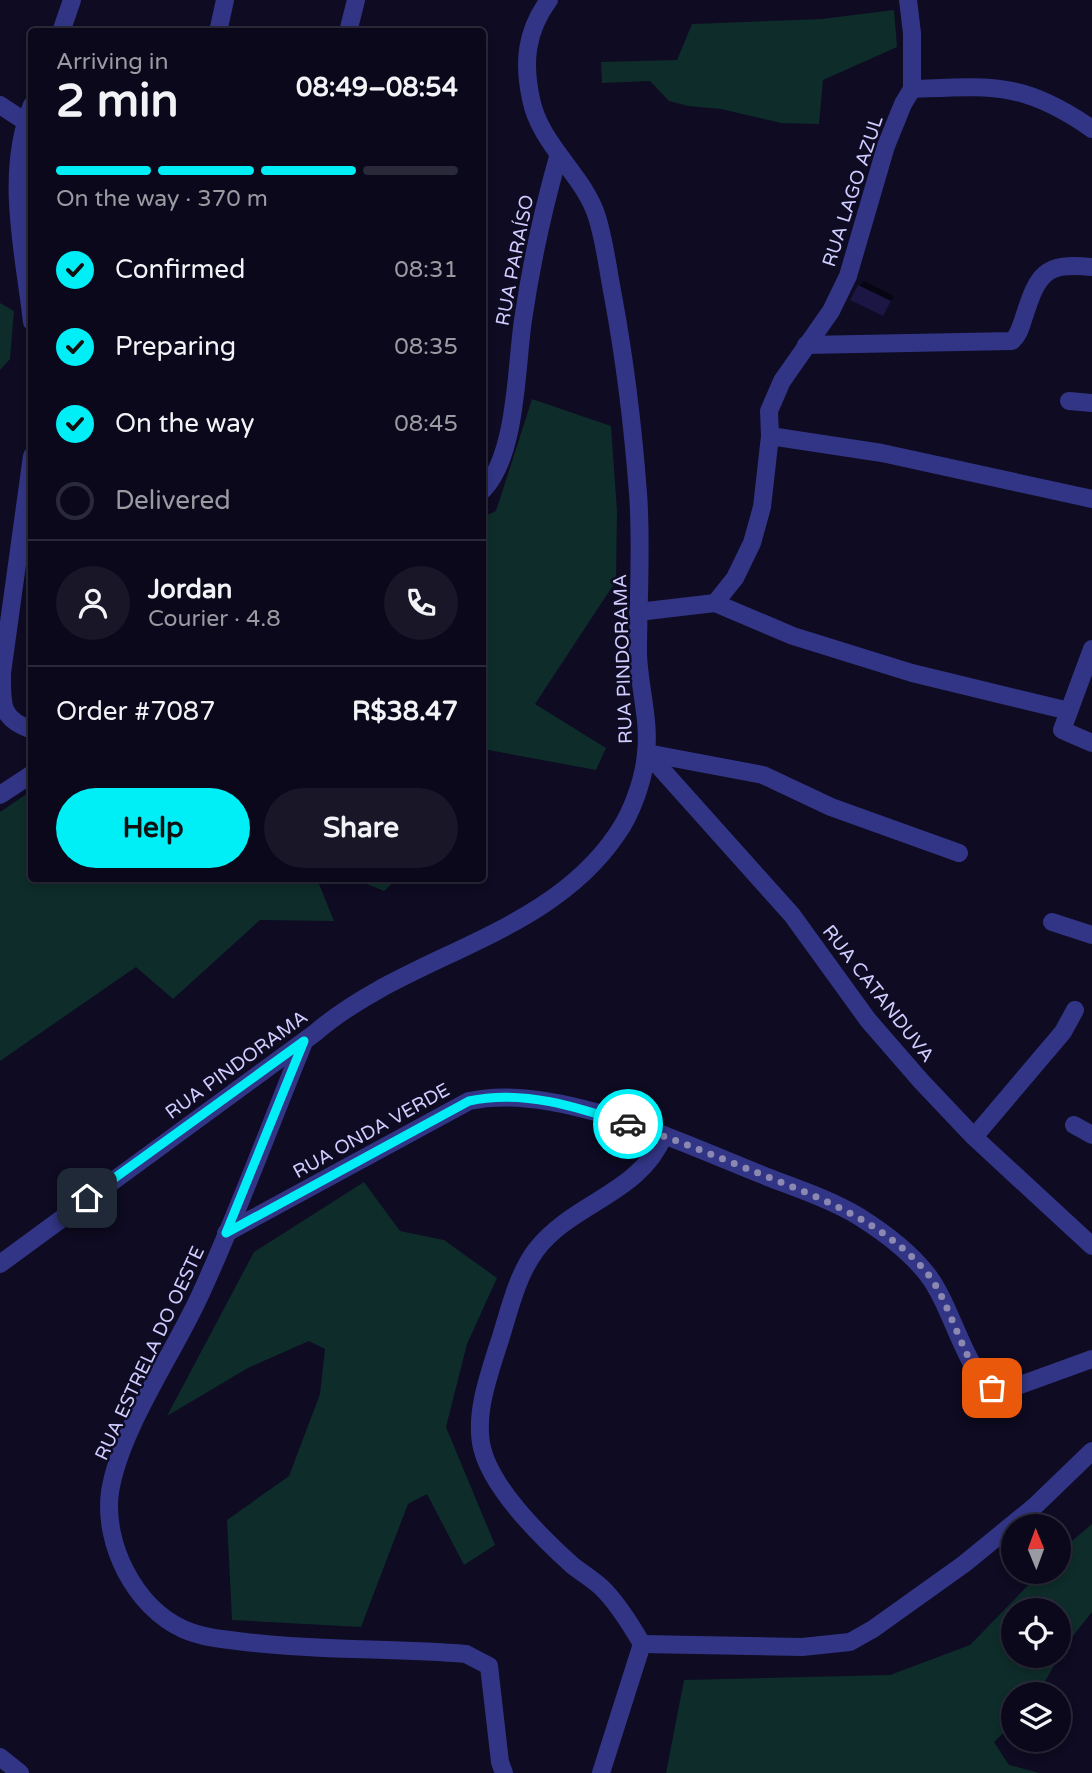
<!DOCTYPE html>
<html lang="en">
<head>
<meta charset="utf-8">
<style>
  :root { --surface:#0a081a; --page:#181627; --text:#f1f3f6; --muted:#999aa2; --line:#2a2939; --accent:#00eff7 }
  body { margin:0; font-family:"Varela Round",sans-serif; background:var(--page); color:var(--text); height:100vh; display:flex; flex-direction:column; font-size:26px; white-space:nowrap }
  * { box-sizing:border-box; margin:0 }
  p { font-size:23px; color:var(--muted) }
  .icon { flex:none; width:38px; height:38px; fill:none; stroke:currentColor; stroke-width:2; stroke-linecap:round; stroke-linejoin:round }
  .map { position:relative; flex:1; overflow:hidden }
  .side { position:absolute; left:28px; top:28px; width:458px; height:854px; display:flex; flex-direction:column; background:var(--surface); border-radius:7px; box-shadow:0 4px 10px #0003,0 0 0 2px var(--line) }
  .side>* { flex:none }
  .needle { width:46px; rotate:359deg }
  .tools { position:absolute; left:1001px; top:1514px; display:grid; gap:14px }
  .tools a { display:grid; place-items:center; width:70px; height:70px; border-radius:50%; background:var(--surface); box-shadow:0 4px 10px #0003,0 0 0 2px var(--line); font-size:35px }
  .pin { position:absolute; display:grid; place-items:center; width:60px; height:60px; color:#fff; margin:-30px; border-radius:14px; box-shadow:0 4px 10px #0006 }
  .courier { position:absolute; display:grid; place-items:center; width:70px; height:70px; margin:-35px; border:5px solid #00eff7; border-radius:50%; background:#fff; color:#222; box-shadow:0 2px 9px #0007 }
  .headline em { font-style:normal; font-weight:800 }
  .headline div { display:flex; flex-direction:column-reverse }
  .headline { display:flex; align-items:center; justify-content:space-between; height:119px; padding:0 28px }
  h1 { font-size:46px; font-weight:800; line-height:52px }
  .bar { display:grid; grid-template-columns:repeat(4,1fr); gap:10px 7px; align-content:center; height:84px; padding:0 28px }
  .bar i { height:9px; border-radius:5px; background:var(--line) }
  .bar .active { background:var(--accent) }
  .bar p { grid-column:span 4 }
  .line { display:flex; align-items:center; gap:18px; padding:0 28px; border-top:2px solid var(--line) }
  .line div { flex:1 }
  .round { display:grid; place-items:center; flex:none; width:74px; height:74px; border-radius:37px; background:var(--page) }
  ol { padding:0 28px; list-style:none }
  li { display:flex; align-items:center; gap:21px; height:77px }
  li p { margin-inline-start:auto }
  li .icon { padding:7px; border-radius:50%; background:var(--accent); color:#111; stroke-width:4 }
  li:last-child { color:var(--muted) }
  li i { width:38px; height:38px; border:4px solid var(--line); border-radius:50% }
  .button { display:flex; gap:14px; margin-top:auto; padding:14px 28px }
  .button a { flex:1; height:80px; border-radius:42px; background:var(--accent); color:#111; font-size:28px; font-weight:800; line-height:80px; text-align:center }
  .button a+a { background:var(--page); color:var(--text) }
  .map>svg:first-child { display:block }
  .green { fill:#0e2c29; fill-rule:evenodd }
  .shadow { fill:#0007 }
  .building { fill:#1c1644 }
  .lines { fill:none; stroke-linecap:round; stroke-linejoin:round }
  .minor { stroke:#323585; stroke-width:18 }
  .done { stroke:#8b88b2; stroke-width:7; stroke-dasharray:0 12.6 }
  .route { stroke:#00eff7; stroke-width:9 }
  .labels { text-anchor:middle; stroke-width:5; stroke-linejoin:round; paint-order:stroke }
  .street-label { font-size:19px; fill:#cfccff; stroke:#0e0b22 }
</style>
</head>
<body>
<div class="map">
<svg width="1092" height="1773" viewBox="0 0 1092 1773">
  <rect width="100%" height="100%" fill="#0e0b22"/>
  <g class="green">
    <polygon points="894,10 897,47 823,80 819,124 781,123 721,109 688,106 669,101 650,81 602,83 601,62 677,60 692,24 822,19"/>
    <polygon points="0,303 14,311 10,359 0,370"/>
    <polygon points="532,399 611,426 617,511 616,581 535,704 606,748 596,770 483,749 483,517 496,511"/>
    <polygon points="31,791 32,878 317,879 334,921 260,920 173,999 136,967 0,1061 0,812"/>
    <polygon points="355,879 397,879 384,891"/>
    <polygon points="364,1182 400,1231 444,1240 497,1278 467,1344 446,1427 495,1545 464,1565 427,1494 408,1504 361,1627 232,1620 227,1520 289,1476 320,1394 325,1349 309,1341 248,1368 167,1416 254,1252"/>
    <path d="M 1092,1524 L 1092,1612 L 1065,1646 L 1038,1694 L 1013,1694 L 1013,1724 L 994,1742 L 1009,1765 L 1040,1773 L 666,1773 L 684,1680 L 890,1675 L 970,1645 L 1041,1572 L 1059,1572 L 1059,1552 ZM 1059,1610 L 1059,1656 L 1013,1656 L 1013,1610 Z"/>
  </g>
  <polygon class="shadow" points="864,281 894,296 883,314 859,286"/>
  <polygon class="building" points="858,285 891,301 883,316 850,300"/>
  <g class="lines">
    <g class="minor">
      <polyline points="61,32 72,0"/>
      <polyline points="218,32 225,0"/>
      <polyline points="348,32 356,0"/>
      <path d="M 912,89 C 992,86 1023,81 1092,129"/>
      <polyline points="0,105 32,126"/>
      <path d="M 32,105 C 4,174 24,251 32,322"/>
      <path d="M 806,345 L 1012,341 C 1019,335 1021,326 1024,317 C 1038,274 1044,262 1092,267"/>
      <polyline points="1069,401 1092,403"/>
      <polyline points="770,436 882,453 1092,499"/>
      <path d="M 32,456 L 2,673 C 2,705 0,719 32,730"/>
      <path d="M 483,490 C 517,455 516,367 523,320 C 531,265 543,210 558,157"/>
      <polyline points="715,603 793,636 912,673 1069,711"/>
      <polyline points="638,612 715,603 735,578 752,543 762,507 770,436 769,411 782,381 831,311 848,276 886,146 903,104 912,89 912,33 908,0"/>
      <polyline points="1092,649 1062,730 1092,743"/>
      <polyline points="647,753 792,915 868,1020 921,1081 974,1137 1092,1246"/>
      <polyline points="647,753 763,775 831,807 959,853"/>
      <polyline points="0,795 32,774"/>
      <polyline points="1052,922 1092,935"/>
      <path d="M 304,1042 C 270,1125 239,1210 202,1291 C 175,1352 120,1428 110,1492 C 103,1544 135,1607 183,1629 C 205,1639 231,1640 255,1643 C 325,1651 396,1648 466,1654 L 489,1666 L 500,1762 L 504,1773"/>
      <polyline points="1074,1125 1092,1135"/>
      <polyline points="974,1137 1063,1032 1075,1010"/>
      <path d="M 226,1233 L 469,1101 C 554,1082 680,1142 760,1174 C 792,1187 828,1198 858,1216 C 882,1231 909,1251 927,1274 C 951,1304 966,1372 992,1388 L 1012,1388 L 1092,1359"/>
      <path d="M 0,1264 L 315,1033 C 406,954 547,938 617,834 C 632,813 644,779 646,753 C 650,721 639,686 638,654 C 638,601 642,546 638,493 C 633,427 625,361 613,296 C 608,271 605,242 597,217 C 584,175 540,145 531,99 C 523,62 526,31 549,0"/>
      <path d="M 642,1644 C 631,1625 620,1607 605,1591 C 596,1581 583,1574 572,1565 C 541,1537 488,1485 481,1443 C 476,1411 488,1378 497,1349 C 508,1317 515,1278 536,1250 C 573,1202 640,1194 664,1135"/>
      <polyline points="642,1644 802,1647 850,1642 873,1629 964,1564 1035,1506 1092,1451"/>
      <polyline points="0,1757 20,1773"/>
      <polyline points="601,1773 642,1644"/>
    </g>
  </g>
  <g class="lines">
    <path class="done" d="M 628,1124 C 669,1137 708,1153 748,1169 C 812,1195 881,1218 927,1273 C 952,1303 965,1372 992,1388"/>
    <path class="route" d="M 87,1198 L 304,1041 L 226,1233 L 469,1101 C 522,1089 578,1107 628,1124"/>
  </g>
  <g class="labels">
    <g class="street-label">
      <text transform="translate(852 191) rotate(-72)" y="7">RUA LAGO AZUL</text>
      <text transform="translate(514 260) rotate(-79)" y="7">RUA PARAÍSO</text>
      <text transform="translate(622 659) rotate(-92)" y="7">RUA PINDORAMA</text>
      <text transform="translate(879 993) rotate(52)" y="7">RUA CATANDUVA</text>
      <text transform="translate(236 1064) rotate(-36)" y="7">RUA PINDORAMA</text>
      <text transform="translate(371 1130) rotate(-29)" y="7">RUA ONDA VERDE</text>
      <text transform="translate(149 1353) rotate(-65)" y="7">RUA ESTRELA DO OESTE</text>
    </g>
  </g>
</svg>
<div class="tools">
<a><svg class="needle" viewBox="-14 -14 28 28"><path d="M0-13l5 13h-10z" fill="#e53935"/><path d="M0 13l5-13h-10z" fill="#999aa2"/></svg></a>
<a><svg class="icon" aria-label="locate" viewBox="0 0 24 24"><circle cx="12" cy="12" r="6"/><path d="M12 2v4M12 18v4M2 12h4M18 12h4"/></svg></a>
<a><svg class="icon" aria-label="layers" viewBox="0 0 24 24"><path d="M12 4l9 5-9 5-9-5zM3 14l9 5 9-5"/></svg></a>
</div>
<div class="pin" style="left:992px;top:1388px;background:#ea580c"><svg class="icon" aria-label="bag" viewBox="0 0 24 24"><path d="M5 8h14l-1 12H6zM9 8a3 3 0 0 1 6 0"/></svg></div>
<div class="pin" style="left:87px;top:1198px;background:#1f2937"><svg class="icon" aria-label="home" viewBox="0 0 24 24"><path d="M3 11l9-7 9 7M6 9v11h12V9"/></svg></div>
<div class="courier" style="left:628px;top:1124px"><svg class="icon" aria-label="car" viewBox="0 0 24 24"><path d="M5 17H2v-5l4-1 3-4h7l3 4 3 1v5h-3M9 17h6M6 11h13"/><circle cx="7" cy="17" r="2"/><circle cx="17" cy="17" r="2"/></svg></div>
<section class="side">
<div class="headline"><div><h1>2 min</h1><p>Arriving in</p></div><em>08:49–08:54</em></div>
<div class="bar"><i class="active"></i><i class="active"></i><i class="active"></i><i></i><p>On the way · 370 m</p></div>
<ol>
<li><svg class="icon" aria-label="check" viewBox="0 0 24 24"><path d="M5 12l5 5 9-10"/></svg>Confirmed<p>08:31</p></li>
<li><svg class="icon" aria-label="check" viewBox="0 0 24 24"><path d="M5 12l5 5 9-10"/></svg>Preparing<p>08:35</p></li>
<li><svg class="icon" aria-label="check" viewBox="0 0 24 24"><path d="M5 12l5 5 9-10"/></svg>On the way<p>08:45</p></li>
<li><i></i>Delivered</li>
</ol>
<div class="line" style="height:126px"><a class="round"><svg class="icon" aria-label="person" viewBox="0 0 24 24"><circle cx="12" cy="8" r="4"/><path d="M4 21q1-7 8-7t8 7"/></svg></a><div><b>Jordan</b><p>Courier · 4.8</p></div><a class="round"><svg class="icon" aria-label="phone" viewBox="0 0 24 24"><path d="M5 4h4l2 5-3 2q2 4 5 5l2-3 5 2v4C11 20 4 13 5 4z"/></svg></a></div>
<div class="line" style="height:91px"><div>Order #7087</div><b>R$38.47</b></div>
<div class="button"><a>Help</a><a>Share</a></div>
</section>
</div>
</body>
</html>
